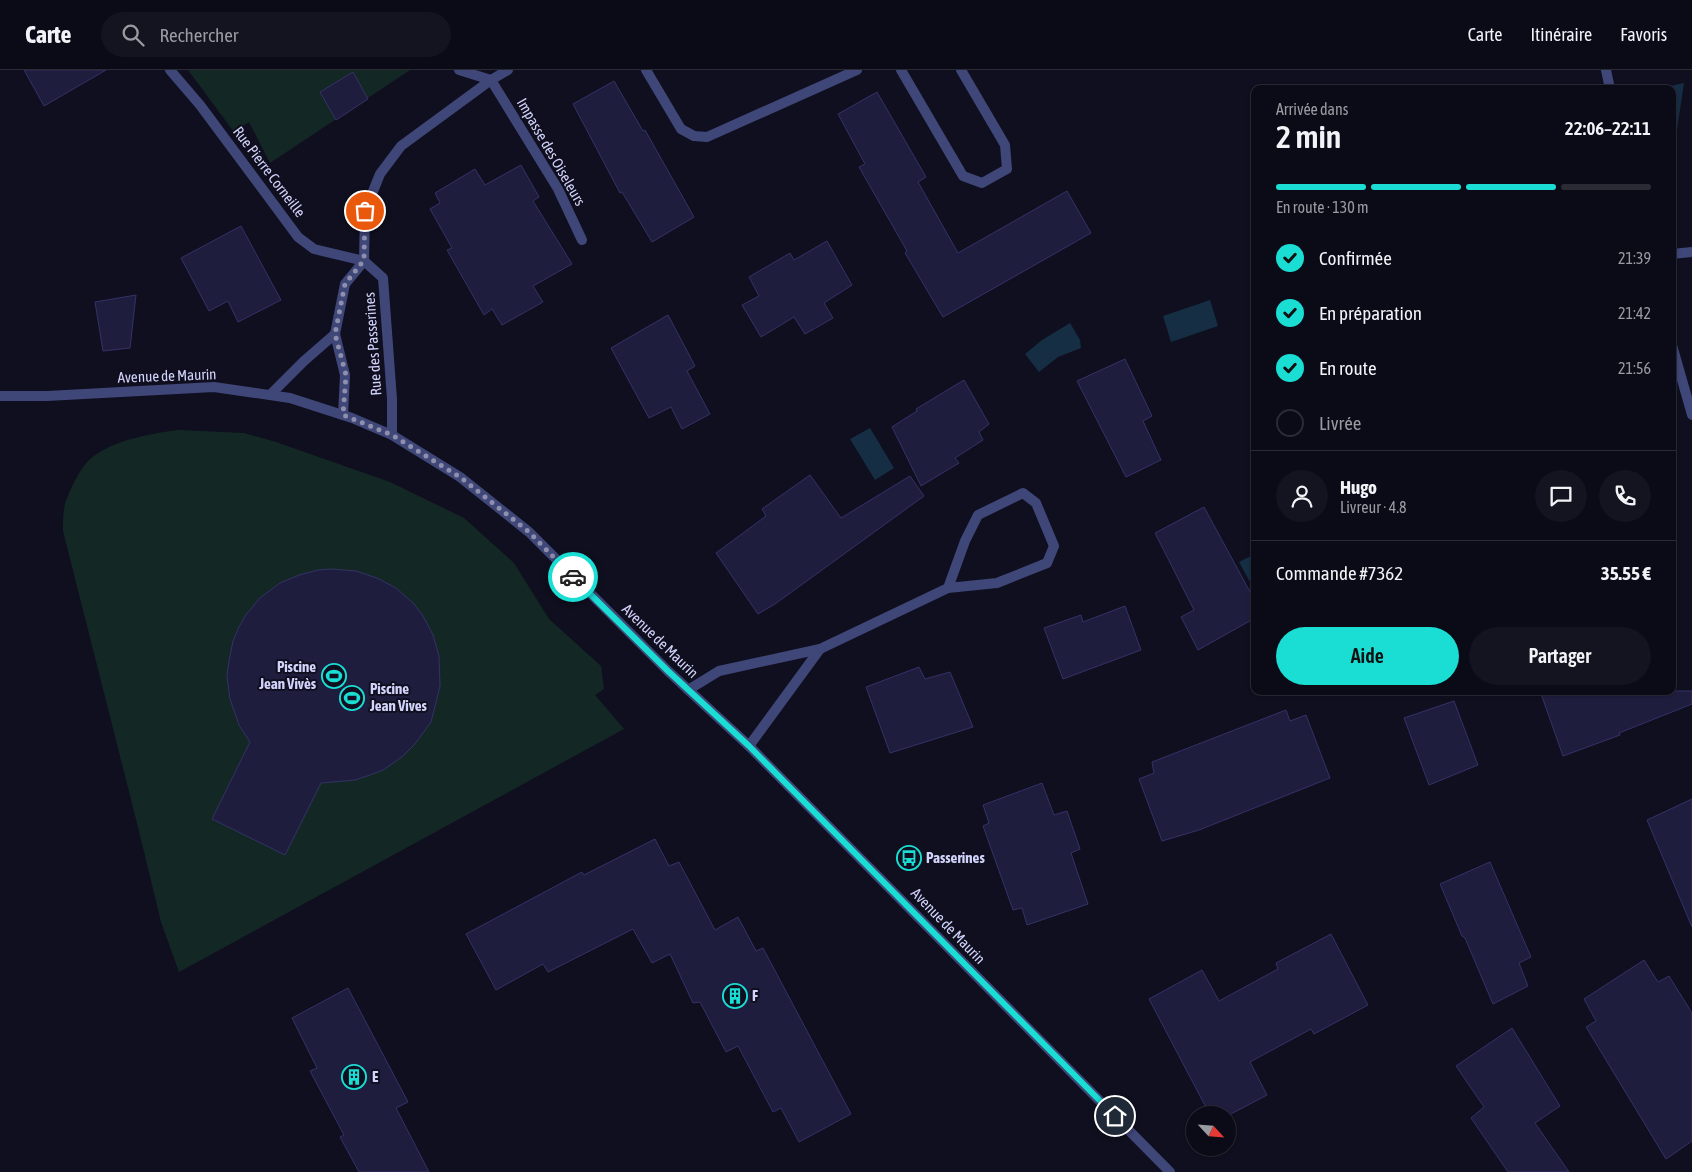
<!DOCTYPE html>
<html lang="fr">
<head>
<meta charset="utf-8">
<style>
  :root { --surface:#0b0b17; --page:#141420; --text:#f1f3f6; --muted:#9a9ba1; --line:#2b2b36; --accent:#1addd3 }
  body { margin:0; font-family:"Asap Condensed",sans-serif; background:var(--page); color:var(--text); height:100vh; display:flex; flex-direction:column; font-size:19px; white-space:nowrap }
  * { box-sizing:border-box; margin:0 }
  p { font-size:16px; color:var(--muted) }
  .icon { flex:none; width:28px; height:28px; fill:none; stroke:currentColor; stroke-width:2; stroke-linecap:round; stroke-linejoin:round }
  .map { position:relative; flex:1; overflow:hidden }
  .details { position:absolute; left:1251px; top:15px; width:425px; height:610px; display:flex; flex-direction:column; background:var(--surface); border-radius:10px; box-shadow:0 1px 4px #0004,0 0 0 1px var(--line) }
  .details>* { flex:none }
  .needle { width:32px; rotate:116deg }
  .fabs { position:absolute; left:1186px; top:1036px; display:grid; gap:10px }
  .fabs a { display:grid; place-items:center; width:50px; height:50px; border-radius:50%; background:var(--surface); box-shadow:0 1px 4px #0004,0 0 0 1px var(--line); font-size:25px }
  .pin { position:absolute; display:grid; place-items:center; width:42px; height:42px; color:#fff; margin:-21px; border:2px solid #fff; border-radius:50%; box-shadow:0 1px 5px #0007 }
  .courier { position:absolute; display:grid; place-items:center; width:50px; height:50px; margin:-25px; border:4px solid #1addd3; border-radius:50%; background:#fff; color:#222; box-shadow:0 1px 6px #0007 }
  .summary em { font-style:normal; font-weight:600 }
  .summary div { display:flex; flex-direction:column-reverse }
  .summary { display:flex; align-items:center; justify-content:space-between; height:85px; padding:0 25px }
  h1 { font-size:32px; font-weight:600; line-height:38px }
  .bar { display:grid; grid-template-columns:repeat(4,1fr); gap:8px 5px; align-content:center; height:60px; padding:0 25px }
  .bar i { height:6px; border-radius:4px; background:var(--line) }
  .bar .current { background:var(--accent) }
  .bar p { grid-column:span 4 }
  .line { display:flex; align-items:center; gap:12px; padding:0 25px; border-top:1px solid var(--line) }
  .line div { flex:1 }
  .round { display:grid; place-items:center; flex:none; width:52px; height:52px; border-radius:26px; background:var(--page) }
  ol { padding:0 25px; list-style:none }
  li { display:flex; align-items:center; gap:15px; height:55px }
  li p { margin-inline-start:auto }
  li .icon { padding:5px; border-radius:50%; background:var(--accent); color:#111; stroke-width:4 }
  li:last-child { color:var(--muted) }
  li i { width:28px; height:28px; border:2px solid var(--line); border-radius:50% }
  .primary-button { display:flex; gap:10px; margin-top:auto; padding:10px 25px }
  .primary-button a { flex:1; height:58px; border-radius:30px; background:var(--accent); color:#111; font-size:20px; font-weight:600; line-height:58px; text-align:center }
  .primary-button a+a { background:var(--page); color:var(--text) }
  header { display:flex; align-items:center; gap:30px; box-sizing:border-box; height:70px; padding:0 25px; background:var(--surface); border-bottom:1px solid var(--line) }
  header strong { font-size:24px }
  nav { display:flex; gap:28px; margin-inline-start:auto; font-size:18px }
  .search { width:350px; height:45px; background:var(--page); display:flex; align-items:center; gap:12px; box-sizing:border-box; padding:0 18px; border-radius:28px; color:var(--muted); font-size:19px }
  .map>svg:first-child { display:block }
  .green { fill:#132824 }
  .water { fill:#152e43 }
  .building { fill:#1f1d3d; stroke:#343267 }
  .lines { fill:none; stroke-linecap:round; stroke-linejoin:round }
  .service { stroke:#3f4678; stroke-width:10 }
  .minor { stroke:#3f4678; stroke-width:10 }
  .tertiary { stroke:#3f4678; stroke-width:10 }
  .done { stroke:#8e8ead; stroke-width:5; stroke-dasharray:0 9 }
  .route { stroke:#1addd3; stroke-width:6 }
  .labels { text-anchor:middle; stroke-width:4; stroke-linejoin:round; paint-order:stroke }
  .street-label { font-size:15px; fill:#d2d3fa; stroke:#0f0f1f }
  .poi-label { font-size:15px; font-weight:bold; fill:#d2d3fa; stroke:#0f0f1f; text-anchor:start }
</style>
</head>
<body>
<header>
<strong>Carte</strong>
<div class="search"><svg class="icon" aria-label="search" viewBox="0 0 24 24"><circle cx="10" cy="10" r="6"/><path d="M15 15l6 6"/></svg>Rechercher</div>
<nav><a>Carte</a><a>Itinéraire</a><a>Favoris</a></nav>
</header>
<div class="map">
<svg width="1692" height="1102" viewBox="0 0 1692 1102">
  <rect width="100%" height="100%" fill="#0f0f1f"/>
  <g class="green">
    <polygon points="188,0 410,0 270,93 249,52 234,62"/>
    <path d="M 178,360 L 244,363 L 276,372 L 390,412 L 464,448 L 514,493 L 549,549 L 601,596 L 604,619 L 595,625 L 624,659 L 179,902 L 161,852 L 139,761 L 63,461 C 63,452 63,442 65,434 C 69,421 79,400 89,390 C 111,370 150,364 178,360 Z"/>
  </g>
  <g class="water">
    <polygon points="1684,13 1675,73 1673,74 1672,19 1656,19"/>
    <polygon points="1210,230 1218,256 1171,272 1163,246"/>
    <polygon points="1070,253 1080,270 1081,278 1058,287 1039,302 1025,284 1042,270"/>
    <polygon points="870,358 894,398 875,410 850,369"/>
    <polygon points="1255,484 1255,521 1239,492"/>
  </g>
  <g class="building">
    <polygon points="24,0 106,0 44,36"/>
    <polygon points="353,2 368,29 336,50 320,22"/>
    <polygon points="614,11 643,61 645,60 694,147 652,172 622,122 620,123 573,34"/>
    <polygon points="877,22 926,107 918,112 958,183 1067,121 1091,163 943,247 905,183 907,181 859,97 865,94 838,44"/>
    <polygon points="521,95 539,127 533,131 572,194 533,216 543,232 502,255 492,239 484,245 447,180 452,178 430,139 440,133 435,123 475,99 485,115"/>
    <polygon points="241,156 281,230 238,252 228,231 209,241 181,188"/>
    <polygon points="827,171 852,215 824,233 833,248 805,264 794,247 761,267 742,235 759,226 749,207 790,183 794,190"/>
    <polygon points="136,225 130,278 103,281 95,232"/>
    <polygon points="668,245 695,296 687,301 710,344 682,359 671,337 649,348 611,278"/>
    <polygon points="1125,289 1152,346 1143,351 1161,390 1126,407 1077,311"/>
    <polygon points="964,310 989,354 979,362 983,370 955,388 959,393 921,416 892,357 917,341 916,339"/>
    <polygon points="810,405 841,448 910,406 924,426 775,534 758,544 716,483 766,446 762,439"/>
    <polygon points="1204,437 1255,531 1255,548 1198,580 1181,547 1194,540 1155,463"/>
    <polygon points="331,499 356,501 377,508 396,518 414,534 423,546 433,565 439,586 440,616 431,652 414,675 403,686 383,700 367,706 355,710 321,713 285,785 212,749 250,672 239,655 230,629 227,606 229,591 233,571 239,557 245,546 260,528 280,513 299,505 318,500"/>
    <polygon points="1125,536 1141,580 1063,609 1044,558 1081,545 1083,552"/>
    <polygon points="919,597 925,609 950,602 973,657 890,683 866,617"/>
    <polygon points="1540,621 1692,621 1692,634 1619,663 1620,665 1563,686"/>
    <polygon points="1454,631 1478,695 1429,715 1404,648"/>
    <polygon points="1286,640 1290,651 1306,645 1330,708 1199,760 1162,771 1139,709 1154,703 1152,692"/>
    <polygon points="1042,713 1054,745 1067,741 1080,779 1071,783 1088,834 1027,855 1022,838 1013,840 983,756 989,753 983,735"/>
    <polygon points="1692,729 1692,857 1647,750"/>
    <polygon points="655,769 669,796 679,792 715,860 738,847 756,881 763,878 851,1044 799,1072 781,1038 773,1042 738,976 726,982 700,932 693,933 670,884 652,893 633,859 548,902 543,894 496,920 466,864 582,802 584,805"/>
    <polygon points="1490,792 1531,887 1519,893 1528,916 1493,934 1465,868 1462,866 1440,814"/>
    <polygon points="1331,864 1368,935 1314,964 1311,959 1250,992 1267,1025 1229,1045 1210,1045 1149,929 1202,900 1219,931 1278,899 1276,893"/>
    <polygon points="1644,890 1658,912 1669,906 1692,943 1692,1071 1666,1089 1586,957 1596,951 1584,929"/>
    <polygon points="348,918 408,1032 396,1038 429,1102 359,1102 340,1067 344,1065 310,1001 317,998 292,948"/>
    <polygon points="1512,958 1560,1036 1535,1053 1569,1102 1508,1102 1471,1048 1484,1037 1456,996"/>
  </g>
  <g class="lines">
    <g class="service">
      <polyline points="459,0 491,10"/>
      <polyline points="688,620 719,601 820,579 948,518 997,513 1047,493 1054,476 1036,433 1023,423 978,445 965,471 948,518"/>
      <polyline points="749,676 820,579"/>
    </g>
    <g class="minor">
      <polyline points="170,0 200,35 298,167 314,179 364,191 383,208 392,329 392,365"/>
      <polyline points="646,0 681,59 694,66 707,67 857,0"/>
      <polyline points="901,0 963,106 982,113 1007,99 1005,75 961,0"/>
      <polyline points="1606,0 1610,19"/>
      <polyline points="491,10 558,119 582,170"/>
      <polyline points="1672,184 1692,182"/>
      <polyline points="335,264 345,305 343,345"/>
      <polyline points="1672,275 1692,345"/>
      <polyline points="270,325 304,291 335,264 345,214 364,191 365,141 380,104 401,76 491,10 508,0"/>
    </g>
    <polyline class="tertiary" points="0,326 47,326 214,317 290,328 352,348 392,365 460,407 529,462 668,601 749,676 1170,1102"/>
  </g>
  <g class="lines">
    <polyline class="done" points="365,141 364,190 345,214 335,264 346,305 343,345 392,365 460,407 529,462 573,507"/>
    <polyline class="route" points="573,507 668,601 749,676 1115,1046"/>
  </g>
  <defs>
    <symbol id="stadium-ring" viewBox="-11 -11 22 22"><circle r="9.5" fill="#0f0f1f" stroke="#1addd3" stroke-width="1.5"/><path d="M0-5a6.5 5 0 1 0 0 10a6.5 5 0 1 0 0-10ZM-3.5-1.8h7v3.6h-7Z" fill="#1addd3"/></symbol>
    <symbol id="bus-ring" viewBox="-11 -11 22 22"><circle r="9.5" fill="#0f0f1f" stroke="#1addd3" stroke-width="1.5"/><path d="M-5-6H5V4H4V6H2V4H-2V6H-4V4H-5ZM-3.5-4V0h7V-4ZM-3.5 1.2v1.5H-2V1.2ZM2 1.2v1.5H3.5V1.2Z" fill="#1addd3"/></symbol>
    <symbol id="building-ring" viewBox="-11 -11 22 22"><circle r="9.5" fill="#0f0f1f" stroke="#1addd3" stroke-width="1.5"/><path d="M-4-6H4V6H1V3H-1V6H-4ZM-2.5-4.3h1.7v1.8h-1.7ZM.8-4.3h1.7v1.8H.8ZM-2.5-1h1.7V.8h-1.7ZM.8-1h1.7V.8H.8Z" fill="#1addd3"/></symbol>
  </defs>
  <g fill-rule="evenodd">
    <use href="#stadium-ring" x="320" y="592" width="28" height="28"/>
    <use href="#stadium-ring" x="338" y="614" width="28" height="28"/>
    <use href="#bus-ring" x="895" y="774" width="28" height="28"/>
    <use href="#building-ring" x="721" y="912" width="28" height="28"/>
    <use href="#building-ring" x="340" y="993" width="28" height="28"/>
  </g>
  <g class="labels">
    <g class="street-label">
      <text transform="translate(551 82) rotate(60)" y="5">Impasse des Oiseleurs</text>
      <text transform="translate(269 102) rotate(53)" y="5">Rue Pierre Corneille</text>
      <text transform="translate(373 274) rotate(-94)" y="5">Rue des Passerines</text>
      <text transform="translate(167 306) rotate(-2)" y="5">Avenue de Maurin</text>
      <text transform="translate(660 571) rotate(44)" y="5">Avenue de Maurin</text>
      <text transform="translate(948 856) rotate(46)" y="5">Avenue de Maurin</text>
    </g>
    <g class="poi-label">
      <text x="316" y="602" text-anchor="end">Piscine<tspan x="316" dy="17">Jean Vivès</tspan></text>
      <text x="370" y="624">Piscine<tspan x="370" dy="17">Jean Vives</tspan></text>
      <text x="926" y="793">Passerines</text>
      <text x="752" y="931">F</text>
      <text x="372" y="1012">E</text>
    </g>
  </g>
</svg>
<div class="fabs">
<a><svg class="needle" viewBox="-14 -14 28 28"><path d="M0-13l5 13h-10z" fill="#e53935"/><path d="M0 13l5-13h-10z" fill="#9a9ba1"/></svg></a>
</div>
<div class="pin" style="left:365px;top:141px;background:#ea580c"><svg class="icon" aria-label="bag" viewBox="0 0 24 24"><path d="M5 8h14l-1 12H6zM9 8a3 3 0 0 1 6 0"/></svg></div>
<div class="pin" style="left:1115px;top:1046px;background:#1f2937"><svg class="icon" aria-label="home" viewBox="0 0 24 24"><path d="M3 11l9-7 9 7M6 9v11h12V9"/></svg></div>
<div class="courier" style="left:573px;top:507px"><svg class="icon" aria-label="car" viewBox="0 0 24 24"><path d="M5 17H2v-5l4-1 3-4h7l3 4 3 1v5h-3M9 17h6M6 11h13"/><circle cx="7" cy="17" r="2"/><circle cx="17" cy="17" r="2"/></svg></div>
<section class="details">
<div class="summary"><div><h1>2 min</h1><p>Arrivée dans</p></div><em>22:06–22:11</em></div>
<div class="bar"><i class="current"></i><i class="current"></i><i class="current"></i><i></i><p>En route · 130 m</p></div>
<ol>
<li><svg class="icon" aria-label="check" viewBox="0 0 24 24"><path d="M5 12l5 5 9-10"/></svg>Confirmée<p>21:39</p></li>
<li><svg class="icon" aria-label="check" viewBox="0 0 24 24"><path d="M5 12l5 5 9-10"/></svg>En préparation<p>21:42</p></li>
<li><svg class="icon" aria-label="check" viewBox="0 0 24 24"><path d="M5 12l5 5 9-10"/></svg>En route<p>21:56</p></li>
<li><i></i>Livrée</li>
</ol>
<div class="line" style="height:90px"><a class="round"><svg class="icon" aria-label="person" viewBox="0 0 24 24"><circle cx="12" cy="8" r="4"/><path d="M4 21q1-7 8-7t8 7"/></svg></a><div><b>Hugo</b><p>Livreur · 4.8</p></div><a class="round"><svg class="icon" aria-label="chat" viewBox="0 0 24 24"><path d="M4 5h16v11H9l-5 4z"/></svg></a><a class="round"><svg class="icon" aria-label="phone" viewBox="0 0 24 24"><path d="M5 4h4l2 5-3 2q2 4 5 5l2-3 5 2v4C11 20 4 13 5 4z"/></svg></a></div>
<div class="line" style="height:65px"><div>Commande #7362</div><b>35.55 €</b></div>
<div class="primary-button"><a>Aide</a><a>Partager</a></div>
</section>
</div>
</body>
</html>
